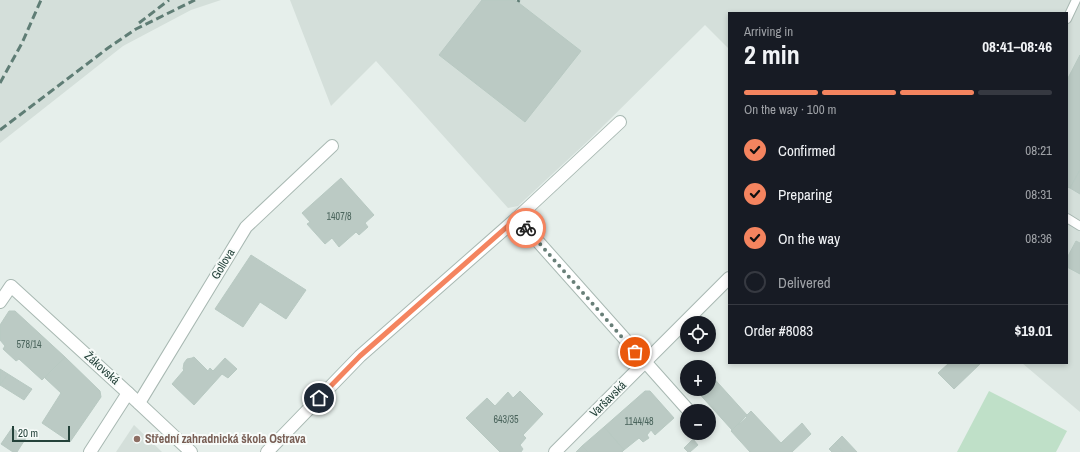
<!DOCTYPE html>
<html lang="en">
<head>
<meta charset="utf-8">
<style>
  :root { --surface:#171b24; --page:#20242c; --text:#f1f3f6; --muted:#9ea1a6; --line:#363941; --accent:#f4845f }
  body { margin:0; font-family:"Archivo Narrow",sans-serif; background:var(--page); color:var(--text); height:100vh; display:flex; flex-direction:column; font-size:15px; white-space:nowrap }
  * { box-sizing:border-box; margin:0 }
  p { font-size:13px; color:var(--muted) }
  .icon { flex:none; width:22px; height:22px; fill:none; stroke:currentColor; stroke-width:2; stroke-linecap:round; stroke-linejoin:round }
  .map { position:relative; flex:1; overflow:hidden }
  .sheet { position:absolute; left:728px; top:12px; width:340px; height:352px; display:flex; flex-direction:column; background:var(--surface); border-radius:0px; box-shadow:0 2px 6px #0003 }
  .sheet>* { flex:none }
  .fabs { position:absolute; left:680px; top:316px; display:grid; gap:8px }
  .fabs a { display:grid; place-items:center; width:36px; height:36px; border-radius:50%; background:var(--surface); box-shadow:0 2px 6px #0003; font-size:20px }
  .scale { position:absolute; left:12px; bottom:10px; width:58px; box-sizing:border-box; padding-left:4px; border:2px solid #24423a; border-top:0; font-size:11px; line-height:14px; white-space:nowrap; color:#24423a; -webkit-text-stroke:3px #f7fbf9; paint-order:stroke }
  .pin { position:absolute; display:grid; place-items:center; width:34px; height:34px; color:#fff; margin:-17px; border:2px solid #fff; border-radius:50%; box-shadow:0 1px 4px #0007 }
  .courier { position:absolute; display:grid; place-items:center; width:40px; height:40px; margin:-20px; border:3px solid #f4845f; border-radius:50%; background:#fff; color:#222; box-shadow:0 1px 5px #0007 }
  .summary em { font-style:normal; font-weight:800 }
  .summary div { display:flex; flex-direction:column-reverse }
  .summary { display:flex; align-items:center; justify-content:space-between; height:68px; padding:0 16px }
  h1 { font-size:26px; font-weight:800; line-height:30px }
  .bar { display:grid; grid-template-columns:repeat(4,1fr); gap:6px 4px; align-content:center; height:48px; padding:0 16px }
  .bar i { height:5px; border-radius:3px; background:var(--line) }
  .bar .active { background:var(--accent) }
  .bar p { grid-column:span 4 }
  .line { display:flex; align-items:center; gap:10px; padding:0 16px; border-top:1px solid var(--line) }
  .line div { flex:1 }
  ol { padding:0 16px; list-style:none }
  li { display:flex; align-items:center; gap:12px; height:44px }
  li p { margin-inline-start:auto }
  li .icon { padding:4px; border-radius:50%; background:var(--accent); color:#111; stroke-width:4 }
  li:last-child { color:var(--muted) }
  li i { width:22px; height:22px; border:2px solid var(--line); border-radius:50% }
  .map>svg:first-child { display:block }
  .built { fill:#d4dfda }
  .green { fill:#bfe0c8 }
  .building { fill:#bbcac4; stroke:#b8c9c2 }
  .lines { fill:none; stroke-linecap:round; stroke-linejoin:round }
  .lane-casing { stroke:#a8b8b2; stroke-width:10 }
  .street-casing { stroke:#a8b8b2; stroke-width:14 }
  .lane { stroke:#fff; stroke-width:8 }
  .street { stroke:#fff; stroke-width:12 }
  .rail { stroke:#5f7d75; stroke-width:3; stroke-dasharray:8 4; stroke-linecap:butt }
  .done { stroke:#687f78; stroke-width:4; stroke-dasharray:0 7.2 }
  .route { stroke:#f4845f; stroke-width:5 }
  .education-dot { fill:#8d6e63; stroke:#f7fbf9; stroke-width:1.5 }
  .labels { text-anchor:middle; stroke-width:4; stroke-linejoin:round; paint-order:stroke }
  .number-label { font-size:10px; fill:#4a645c }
  .street-label { font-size:12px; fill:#24423a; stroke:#f7fbf9 }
  .education-label { font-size:12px; font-weight:bold; fill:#785e54; stroke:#f7fbf9; text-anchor:start }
</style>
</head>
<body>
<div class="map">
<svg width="1080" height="452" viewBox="0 0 1080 452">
  <rect width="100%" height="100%" fill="#e6efeb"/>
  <g class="built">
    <polygon points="0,0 221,0 191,10 123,46 0,143"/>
    <polygon points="290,0 1080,0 1080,412 1022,363 1067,363 1067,13 729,13 729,49 705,25 589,140 518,206 508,208 376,61 331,106"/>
    <polygon points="134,425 162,452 116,452"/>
  </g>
  <polygon class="green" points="989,391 1067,431 1056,452 957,452"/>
  <g class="building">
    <polygon points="482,0 515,0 581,51 525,122 439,55"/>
    <polygon points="1080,55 1080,170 1070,188 1067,187 1067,80"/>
    <polygon points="1080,170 1080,194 1070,188"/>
    <polygon points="341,178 374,215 365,223 368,227 359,235 356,232 339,247 332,238 325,244 307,224 310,222 302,213"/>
    <polygon points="1076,241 1080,243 1080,274 1067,267 1067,258"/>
    <polygon points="251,255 306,290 286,319 260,302 243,327 215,309"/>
    <polygon points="9,311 15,311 65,357 42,380 19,359 16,361 3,349 5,346 0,340 0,325"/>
    <polygon points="65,357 100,391 101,397 70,442 42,423 61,393 45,378"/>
    <polygon points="194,357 208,371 210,368 213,371 225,358 237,369 228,378 222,374 194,405 172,384 184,370 183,369 184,363 187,359 192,358"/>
    <polygon points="698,361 703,367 692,367"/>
    <polygon points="949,363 981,363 954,389 938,373"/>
    <polygon points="0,369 8,374 0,385"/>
    <polygon points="709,373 747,415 732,430 695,389 709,389"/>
    <polygon points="8,374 32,389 24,400 0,385"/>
    <polygon points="520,391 543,414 523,435 526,438 520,445 523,449 521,452 500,452 466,418 487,398 495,406 508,392 513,398"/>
    <polygon points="645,391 650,391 674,418 655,435 651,430 647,435 649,438 643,442 639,438 624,450 604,427"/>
    <polygon points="751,411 781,443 802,423 811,434 792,452 750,452 731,431 747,417 746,416"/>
    <polygon points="604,427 624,450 622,452 588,452 582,446"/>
    <polygon points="12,428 26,438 17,452 13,452 1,444"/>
    <polygon points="842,436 857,452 843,452 835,443"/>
    <polygon points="693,439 698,445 690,452 688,452 684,448"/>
    <polygon points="835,443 843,452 832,452 829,449"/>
    <polygon points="582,446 588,452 576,452"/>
  </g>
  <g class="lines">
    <defs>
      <g id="lane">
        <polyline points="1067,19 1076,0"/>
        <polyline points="1067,218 1080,226"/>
      </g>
      <g id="street">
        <polyline points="517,218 689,411"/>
        <polyline points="0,302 11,286 128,393 191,452"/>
        <polyline points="139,403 246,227 332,146"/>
        <polyline points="90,452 128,393"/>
        <polyline points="267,452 360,356 517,218 620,122"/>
        <polyline points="555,452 729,278"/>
      </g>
    </defs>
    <use href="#lane" class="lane-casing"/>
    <use href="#street" class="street-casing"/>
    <use href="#lane" class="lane"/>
    <use href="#street" class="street"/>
    <g class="rail">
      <polyline points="518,2 519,0"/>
      <polyline points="139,23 169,0"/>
      <polyline points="0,83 22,43 41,0"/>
      <polyline points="0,130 108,48 136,29 195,0"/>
    </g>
  </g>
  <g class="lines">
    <polyline class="done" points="526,228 635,352"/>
    <polyline class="route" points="319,398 360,356 517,218 526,228"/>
  </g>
  <circle class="education-dot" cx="137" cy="439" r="4"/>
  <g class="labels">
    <g class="number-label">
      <text x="339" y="220">1407/8</text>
      <text x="29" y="348">578/14</text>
      <text x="506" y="423">643/35</text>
      <text x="639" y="425">1144/48</text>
    </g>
    <g class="street-label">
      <text transform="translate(223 264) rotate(-59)" y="4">Gollova</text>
      <text transform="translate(102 368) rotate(42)" y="4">Žákovská</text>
      <text transform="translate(608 399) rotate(-45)" y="4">Varšavská</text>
    </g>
    <g class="education-label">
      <text x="145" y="443">Střední zahradnická škola Ostrava</text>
    </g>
  </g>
</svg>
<div class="fabs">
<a><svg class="icon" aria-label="locate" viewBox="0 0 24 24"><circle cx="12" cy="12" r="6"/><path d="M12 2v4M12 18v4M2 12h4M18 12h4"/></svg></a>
<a>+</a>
<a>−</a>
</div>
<div class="scale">20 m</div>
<div class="pin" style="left:635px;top:352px;background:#ea580c"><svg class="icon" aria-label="bag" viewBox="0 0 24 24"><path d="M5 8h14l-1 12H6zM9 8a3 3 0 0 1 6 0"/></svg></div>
<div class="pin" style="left:319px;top:398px;background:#1f2937"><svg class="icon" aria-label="home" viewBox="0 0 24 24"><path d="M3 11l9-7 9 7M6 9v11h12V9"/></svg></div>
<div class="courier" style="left:526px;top:228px"><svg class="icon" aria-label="bike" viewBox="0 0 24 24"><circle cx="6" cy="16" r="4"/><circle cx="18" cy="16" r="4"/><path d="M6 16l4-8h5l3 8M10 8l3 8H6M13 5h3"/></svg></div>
<section class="sheet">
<div class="summary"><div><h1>2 min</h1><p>Arriving in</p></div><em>08:41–08:46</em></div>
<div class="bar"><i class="active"></i><i class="active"></i><i class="active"></i><i></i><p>On the way · 100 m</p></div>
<ol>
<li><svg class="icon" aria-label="check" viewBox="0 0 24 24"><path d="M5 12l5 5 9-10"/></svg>Confirmed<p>08:21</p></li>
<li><svg class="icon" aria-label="check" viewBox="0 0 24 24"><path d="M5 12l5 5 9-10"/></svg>Preparing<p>08:31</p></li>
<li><svg class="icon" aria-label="check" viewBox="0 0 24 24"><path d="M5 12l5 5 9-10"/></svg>On the way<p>08:36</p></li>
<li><i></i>Delivered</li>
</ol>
<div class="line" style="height:52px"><div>Order #8083</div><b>$19.01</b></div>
</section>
</div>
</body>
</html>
